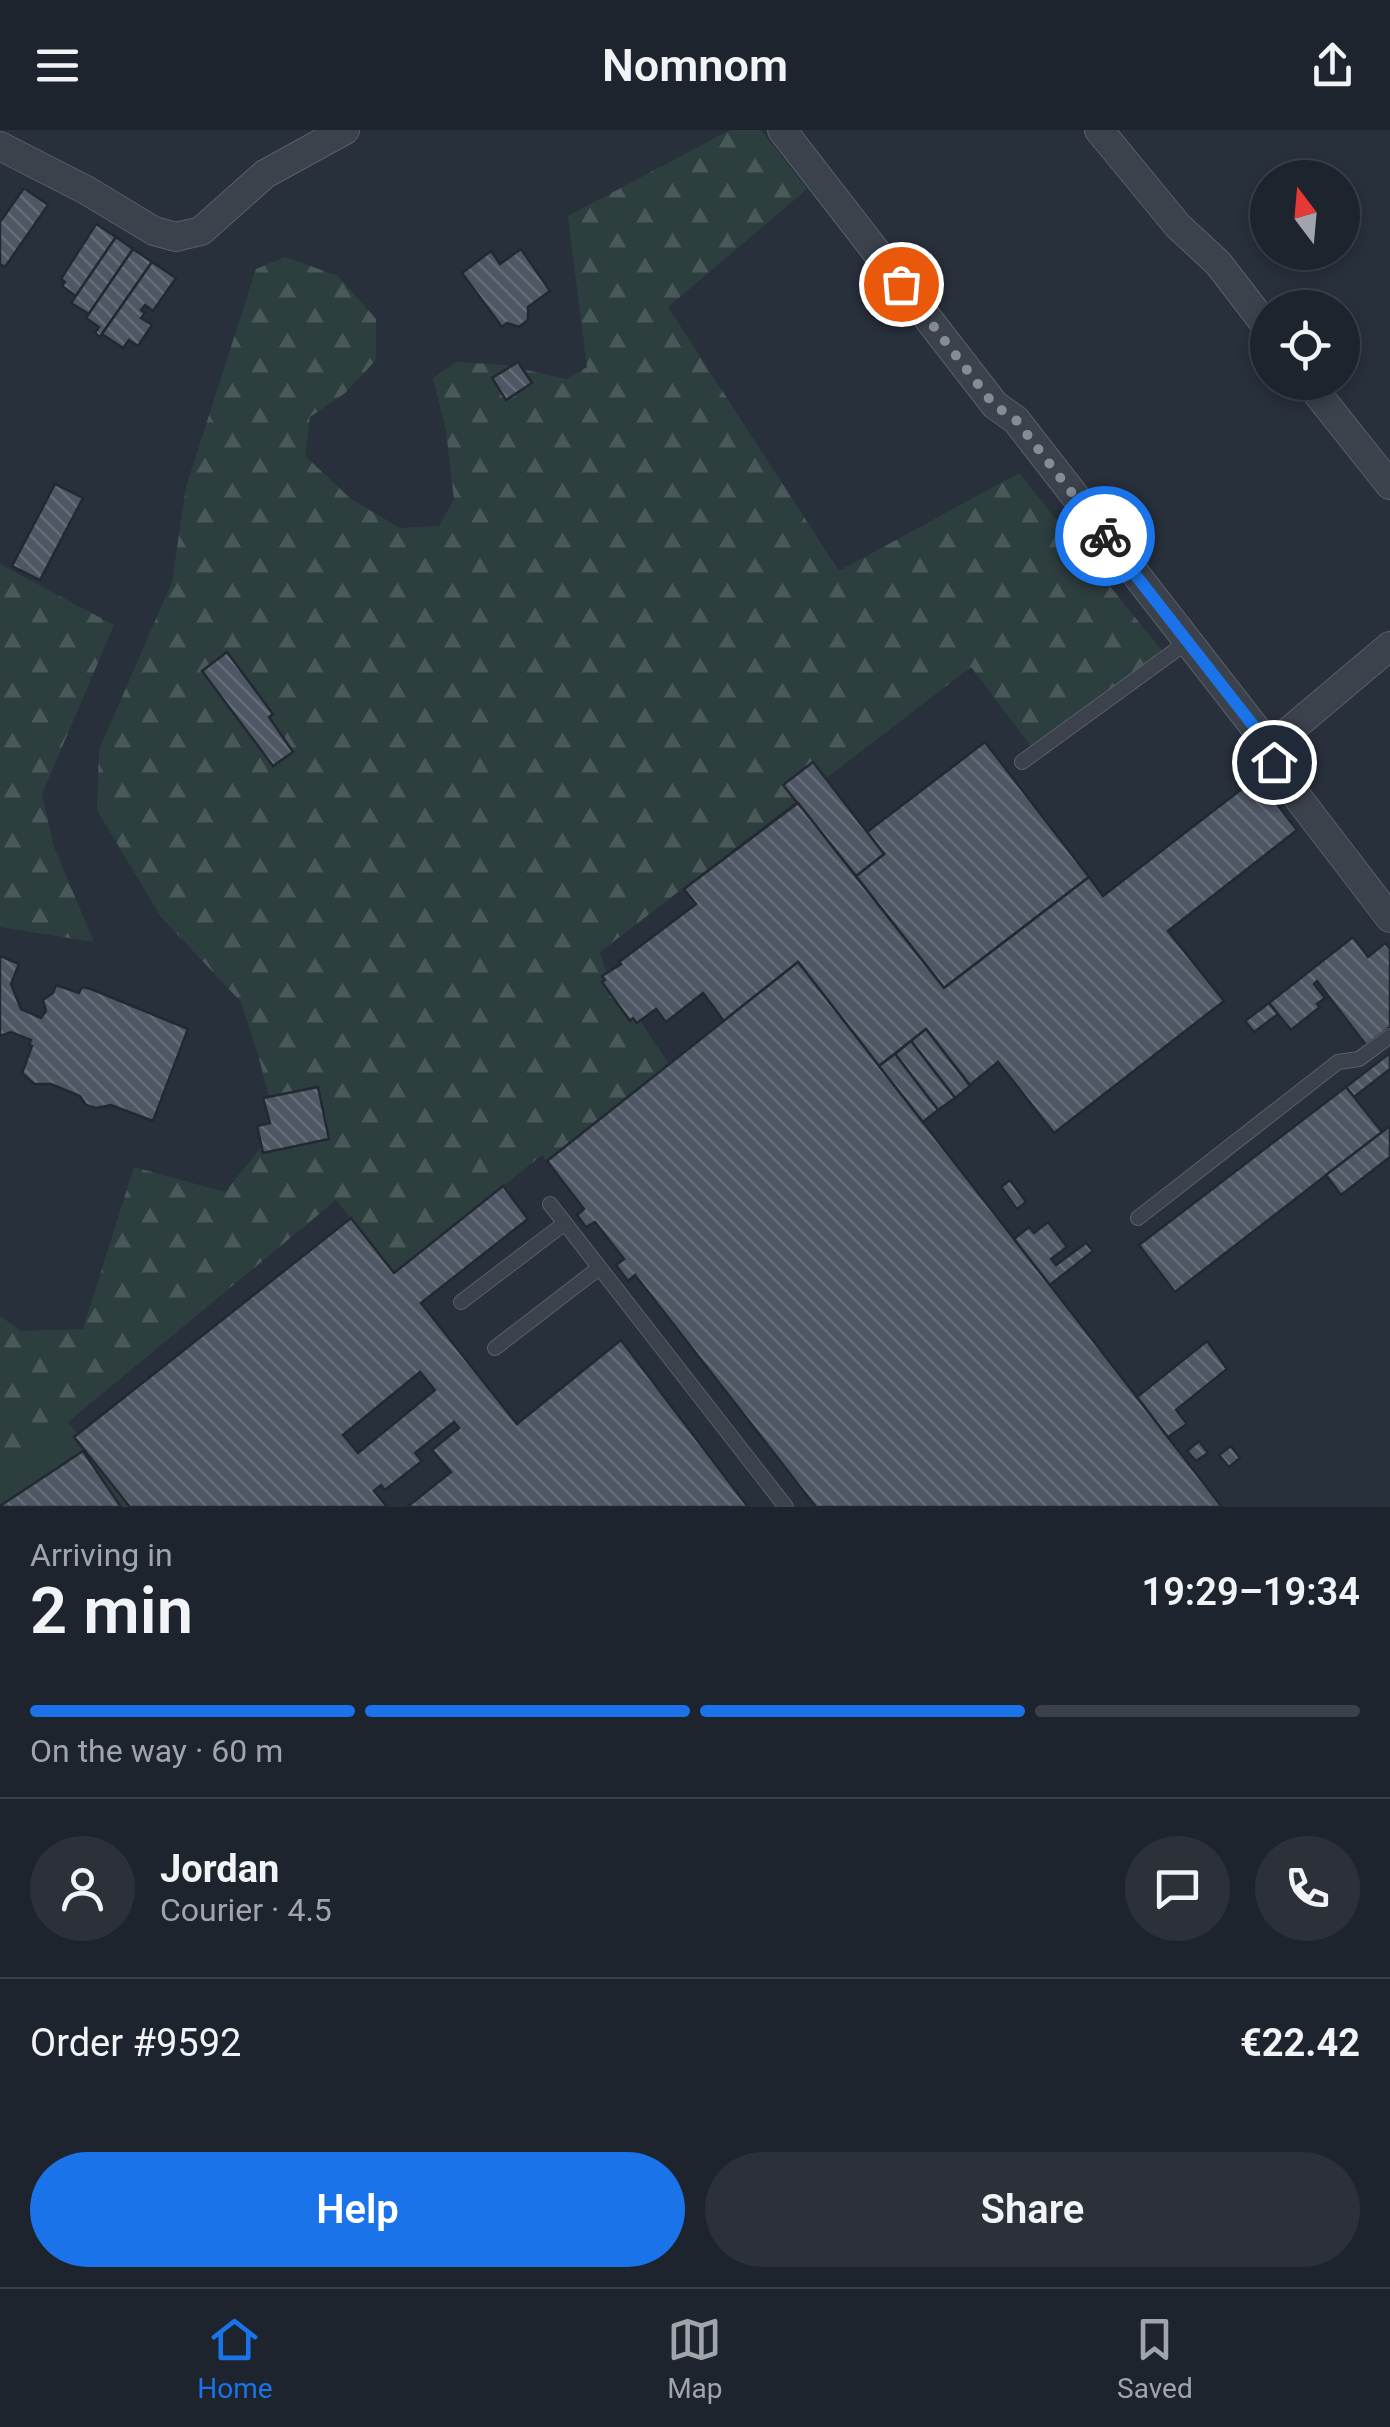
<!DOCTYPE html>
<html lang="en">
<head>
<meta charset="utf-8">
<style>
  :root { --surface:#1e242d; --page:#2b3039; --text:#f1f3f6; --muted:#a1a4aa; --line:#3c4149; --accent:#1a73e8 }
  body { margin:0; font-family:Roboto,sans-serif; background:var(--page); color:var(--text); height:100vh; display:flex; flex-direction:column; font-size:38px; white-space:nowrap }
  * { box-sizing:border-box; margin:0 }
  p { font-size:32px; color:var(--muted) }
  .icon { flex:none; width:55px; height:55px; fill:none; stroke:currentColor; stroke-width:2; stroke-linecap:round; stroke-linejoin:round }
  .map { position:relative; height:1377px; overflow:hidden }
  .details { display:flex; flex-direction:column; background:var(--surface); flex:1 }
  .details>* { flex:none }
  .needle { width:65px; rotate:344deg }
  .controls { position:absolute; left:1250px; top:30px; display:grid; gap:20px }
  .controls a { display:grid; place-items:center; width:110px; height:110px; border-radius:50%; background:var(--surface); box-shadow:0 5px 15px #0003,0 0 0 2px var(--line); font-size:50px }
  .pin { position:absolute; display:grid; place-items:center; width:85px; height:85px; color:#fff; margin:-42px; border:5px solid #fff; border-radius:50%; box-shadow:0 2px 10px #0007 }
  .courier { position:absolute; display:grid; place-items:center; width:100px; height:100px; margin:-50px; border:8px solid #1a73e8; border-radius:50%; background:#fff; color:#222; box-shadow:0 2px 12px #0007 }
  .head em { font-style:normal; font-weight:600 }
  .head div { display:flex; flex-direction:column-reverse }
  .head { display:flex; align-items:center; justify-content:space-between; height:170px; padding:0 30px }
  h1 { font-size:65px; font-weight:600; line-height:75px }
  .bar { display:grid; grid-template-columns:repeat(4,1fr); gap:15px 10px; align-content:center; height:120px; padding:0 30px }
  .bar i { height:12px; border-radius:8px; background:var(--line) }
  .bar .selected { background:var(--accent) }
  .bar p { grid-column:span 4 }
  .line { display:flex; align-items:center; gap:25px; padding:0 30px; border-top:2px solid var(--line) }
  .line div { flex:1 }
  .round { display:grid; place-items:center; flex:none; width:105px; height:105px; border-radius:52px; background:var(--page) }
  .action { display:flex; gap:20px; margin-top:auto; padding:20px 30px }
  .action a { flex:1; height:115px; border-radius:60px; background:var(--accent); color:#fff; font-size:40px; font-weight:600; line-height:115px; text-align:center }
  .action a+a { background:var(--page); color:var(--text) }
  header { display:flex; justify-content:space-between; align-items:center; height:130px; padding:0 30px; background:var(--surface); font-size:45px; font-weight:600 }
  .tab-bar { display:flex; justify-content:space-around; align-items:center; height:140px; border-top:2px solid var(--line); background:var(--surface); font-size:28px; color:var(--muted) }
  .tab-bar a { display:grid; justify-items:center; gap:5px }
  .tab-bar .selected { color:var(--accent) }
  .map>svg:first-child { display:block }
  .grass { fill:#2d3e3f }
  .forest { fill:url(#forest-firs) }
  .building { fill:url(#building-back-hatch); stroke:#222933; stroke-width:2.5; fill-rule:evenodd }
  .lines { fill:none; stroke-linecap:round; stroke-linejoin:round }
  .service-casing { stroke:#59606a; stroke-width:16 }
  .minor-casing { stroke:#59606a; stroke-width:30 }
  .service { stroke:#3b424c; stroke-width:14 }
  .minor { stroke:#3b424c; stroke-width:28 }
  .done { stroke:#868c96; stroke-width:10; stroke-dasharray:0 18 }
  .route { stroke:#1a73e8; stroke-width:12 }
</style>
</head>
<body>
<header><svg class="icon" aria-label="menu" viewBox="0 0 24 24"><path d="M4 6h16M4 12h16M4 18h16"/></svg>Nomnom<svg class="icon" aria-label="share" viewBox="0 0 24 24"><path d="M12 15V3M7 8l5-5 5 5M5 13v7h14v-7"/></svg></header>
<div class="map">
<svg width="1390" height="1377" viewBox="0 0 1390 1377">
  <defs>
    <pattern id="forest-firs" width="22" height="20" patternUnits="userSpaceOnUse" patternTransform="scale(2.5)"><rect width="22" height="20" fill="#2d3e3f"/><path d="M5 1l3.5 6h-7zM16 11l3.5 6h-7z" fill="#495859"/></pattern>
    <pattern id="building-back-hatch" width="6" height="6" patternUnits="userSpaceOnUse" patternTransform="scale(2.5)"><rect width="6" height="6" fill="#4e5764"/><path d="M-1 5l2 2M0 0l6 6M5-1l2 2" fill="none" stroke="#656d79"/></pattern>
  </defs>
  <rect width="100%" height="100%" fill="#28303c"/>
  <polygon class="grass" points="68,1292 135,1377 0,1377 0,1341"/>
  <g class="forest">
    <polygon points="730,0 761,0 807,59 668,177 839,441 1019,343 1166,526 1034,620 971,537 600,822 605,838 669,934 547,1031 542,1025 394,1143 336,1070 68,1292 0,1341 0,1186 21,1201 83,1199 134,1037 225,1062 262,1016 271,976 259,928 241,872 161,787 97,680 99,620 172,452 186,357 256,139 285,127 338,146 376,189 376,230 345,263 310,287 305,326 351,369 400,398 439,396 454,369 446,301 433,248 456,232 504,235 567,249 587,237 568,86"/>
    <polygon points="0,434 114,495 42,664 54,717 94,812 0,797"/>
  </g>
  <g class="building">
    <polygon points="24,58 48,75 5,137 0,134 0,92"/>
    <polygon points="96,94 116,107 76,166 62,156 65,152 61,149"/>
    <polygon points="116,107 133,119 89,184 71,173"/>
    <polygon points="133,119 152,132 100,207 95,203 99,197 86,188"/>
    <polygon points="521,119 550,161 528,177 528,190 519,197 507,193 502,197 462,143 491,121 500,134"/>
    <polygon points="152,132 176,148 153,181 145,175 141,180 145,183 141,188 152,195 138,216 129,210 123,218 102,204"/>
    <polygon points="518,232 532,253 506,270 492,248"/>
    <polygon points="55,354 83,368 40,450 12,436"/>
    <polygon points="227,522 273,584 269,587 293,622 273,636 202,541"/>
    <polygon points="985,612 1089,747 944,858 856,746 884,724 867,702"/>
    <polygon points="813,632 884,724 856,746 783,655"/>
    <polygon points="1256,648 1297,700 1168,801 1224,871 1054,1003 998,932 970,955 926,899 879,936 798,832 724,891 703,863 666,892 656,879 637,893 633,888 630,891 602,852 605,850 602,846 621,834 619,832 696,774 684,759 798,673 944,858 1089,747 1103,766"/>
    <polygon points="1353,807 1368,827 1385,813 1390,819 1390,897 1366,915 1317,851 1314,854 1325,868 1317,874 1320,877 1291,900 1269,873"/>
    <polygon points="0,826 19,834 11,854 21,879 41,888 46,881 43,870 53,863 56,855 79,863 82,857 91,859 188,899 153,991 111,975 96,978 86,975 80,966 51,954 34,954 22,943 32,916 29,915 31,910 11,902 0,906"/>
    <polygon points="798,832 1050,1155 1222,1377 816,1377 635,1145 628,1151 616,1135 624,1129 595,1092 586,1097 577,1085 584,1079 547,1031"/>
    <polygon points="1269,873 1278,884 1254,902 1245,891"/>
    <polygon points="926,899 970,956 955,968 911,911"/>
    <polygon points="911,911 955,968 938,980 895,924"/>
    <polygon points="1390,923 1390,939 1354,967 1346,957"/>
    <polygon points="895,924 938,980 923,992 879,936"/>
    <polygon points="318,957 329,1009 263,1023 257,996 270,993 263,968"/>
    <polygon points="1346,957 1382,1002 1175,1162 1139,1115"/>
    <polygon points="1390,996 1390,1027 1341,1065 1326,1045"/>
    <polygon points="1010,1050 1026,1072 1017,1079 1001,1057"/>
    <path d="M 503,1056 L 528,1089 L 421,1173 L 517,1294 L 621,1210 L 748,1377 L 407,1377 L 451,1342 L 432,1320 L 459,1298 L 454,1292 L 415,1323 L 422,1331 L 385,1360 L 381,1355 L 374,1361 L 387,1377 L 130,1377 L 74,1307 L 351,1088 L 394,1143 ZM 420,1242 L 435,1260 L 358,1323 L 343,1305 Z"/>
    <polygon points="1048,1092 1067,1117 1051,1129 1056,1135 1086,1113 1093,1121 1050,1155 1014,1109 1029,1097 1034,1103"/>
    <polygon points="1207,1211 1227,1239 1176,1280 1187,1294 1168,1307 1137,1267"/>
    <polygon points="1199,1311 1208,1323 1196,1331 1187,1321"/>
    <polygon points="1231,1316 1240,1328 1229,1337 1219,1325"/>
    <polygon points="83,1321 121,1377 0,1377 0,1376"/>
  </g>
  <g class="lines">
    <defs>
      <g id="service">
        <polyline points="1022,632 1187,512"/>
        <polyline points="550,1074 786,1377"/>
        <polyline points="1138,1088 1338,932 1359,929 1390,906"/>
        <polyline points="461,1172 565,1093"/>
        <polyline points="495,1218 599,1138"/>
      </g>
      <g id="minor">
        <polyline points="782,0 995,275 1016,290 1270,617 1273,632 1286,652 1390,788"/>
        <polyline points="1099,0 1178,96 1218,133 1268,198"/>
        <polyline points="0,16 86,60 154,101 176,107 201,101 265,44 345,0"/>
        <polyline points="1308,252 1390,355"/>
        <polyline points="1270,617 1390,516"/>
      </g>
    </defs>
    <use href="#service" class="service-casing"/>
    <use href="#minor" class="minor-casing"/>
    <use href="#service" class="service"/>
    <use href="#minor" class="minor"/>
  </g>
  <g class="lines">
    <polyline class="done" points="901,154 994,275 1016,290 1105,406"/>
    <polyline class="route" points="1105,406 1270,617 1274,632"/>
  </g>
</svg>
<div class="controls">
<a><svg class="needle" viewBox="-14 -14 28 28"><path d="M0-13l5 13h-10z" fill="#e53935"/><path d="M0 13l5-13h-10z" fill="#a1a4aa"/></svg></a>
<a><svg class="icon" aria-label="locate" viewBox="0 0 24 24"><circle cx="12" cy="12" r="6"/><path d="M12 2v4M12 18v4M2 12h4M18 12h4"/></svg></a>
</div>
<div class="pin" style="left:901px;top:154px;background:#ea580c"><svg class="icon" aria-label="bag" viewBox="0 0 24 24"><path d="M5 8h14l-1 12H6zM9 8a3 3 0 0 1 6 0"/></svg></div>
<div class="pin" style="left:1274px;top:632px;background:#1f2937"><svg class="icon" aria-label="home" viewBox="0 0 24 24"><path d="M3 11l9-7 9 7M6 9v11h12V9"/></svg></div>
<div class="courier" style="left:1105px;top:406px"><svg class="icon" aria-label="bike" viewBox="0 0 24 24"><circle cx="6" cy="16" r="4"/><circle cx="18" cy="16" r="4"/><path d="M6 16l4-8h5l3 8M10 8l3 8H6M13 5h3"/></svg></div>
</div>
<section class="details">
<div class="head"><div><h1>2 min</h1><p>Arriving in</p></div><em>19:29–19:34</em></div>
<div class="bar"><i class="selected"></i><i class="selected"></i><i class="selected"></i><i></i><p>On the way · 60 m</p></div>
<div class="line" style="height:180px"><a class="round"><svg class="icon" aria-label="person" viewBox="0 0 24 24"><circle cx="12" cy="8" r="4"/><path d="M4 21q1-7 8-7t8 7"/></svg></a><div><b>Jordan</b><p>Courier · 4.5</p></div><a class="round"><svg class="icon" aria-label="chat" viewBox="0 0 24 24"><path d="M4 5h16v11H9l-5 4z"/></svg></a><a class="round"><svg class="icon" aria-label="phone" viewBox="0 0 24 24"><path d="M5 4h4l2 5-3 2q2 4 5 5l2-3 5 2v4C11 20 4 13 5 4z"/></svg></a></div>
<div class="line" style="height:130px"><div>Order #9592</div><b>€22.42</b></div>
<div class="action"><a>Help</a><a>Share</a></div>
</section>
<nav class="tab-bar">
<a class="selected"><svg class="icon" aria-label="home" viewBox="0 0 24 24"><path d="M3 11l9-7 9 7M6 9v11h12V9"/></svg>Home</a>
<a><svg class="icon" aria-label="map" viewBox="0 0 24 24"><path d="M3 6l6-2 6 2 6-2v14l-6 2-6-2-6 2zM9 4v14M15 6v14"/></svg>Map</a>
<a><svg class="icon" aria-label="saved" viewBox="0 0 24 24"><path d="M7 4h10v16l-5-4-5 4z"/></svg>Saved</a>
</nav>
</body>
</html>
